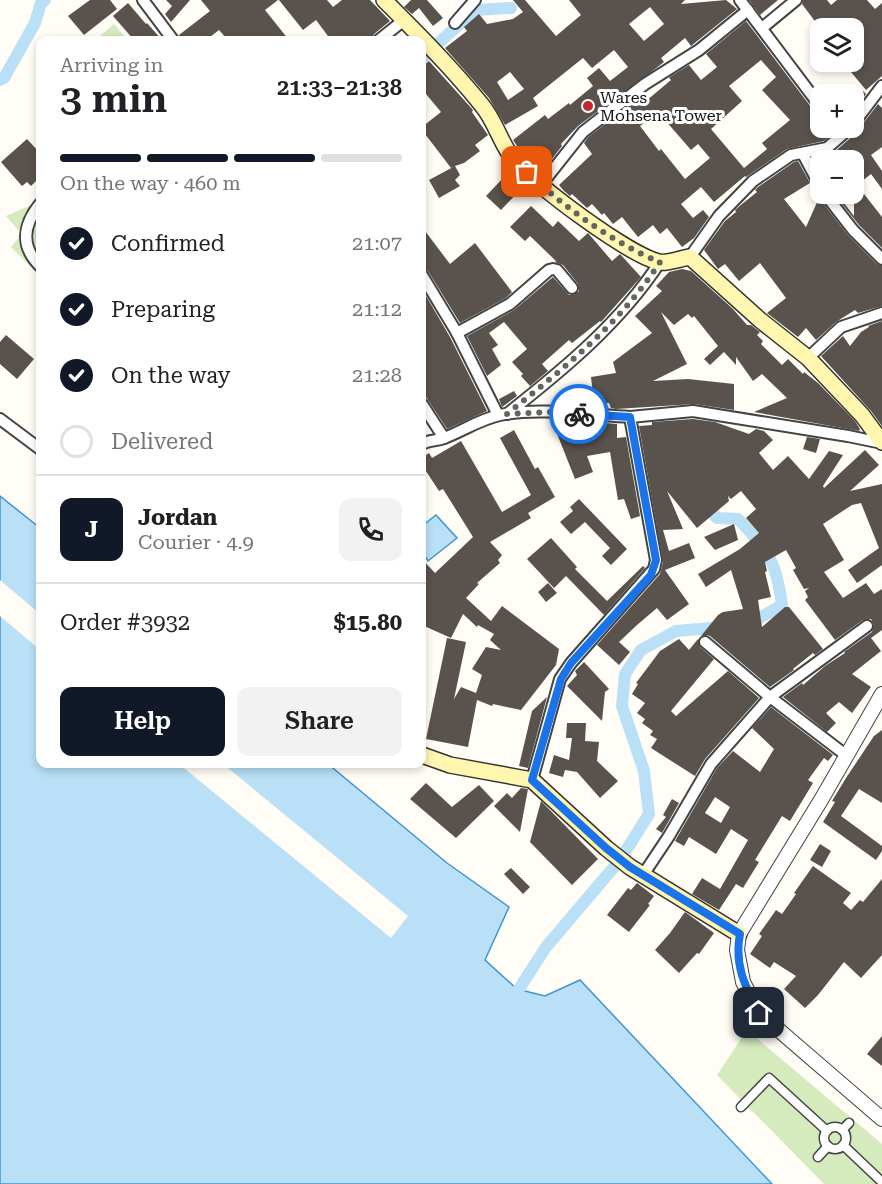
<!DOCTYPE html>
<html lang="en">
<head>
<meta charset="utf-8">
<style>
  :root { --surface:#fff; --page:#f2f2f2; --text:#202124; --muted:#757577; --line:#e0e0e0; --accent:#111827 }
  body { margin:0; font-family:"Roboto Serif",serif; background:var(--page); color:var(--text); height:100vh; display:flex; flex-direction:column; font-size:22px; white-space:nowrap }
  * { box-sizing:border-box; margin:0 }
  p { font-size:20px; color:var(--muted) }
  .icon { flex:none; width:33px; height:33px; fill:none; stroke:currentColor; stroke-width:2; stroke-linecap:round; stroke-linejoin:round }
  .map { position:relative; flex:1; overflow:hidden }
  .side { position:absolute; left:36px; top:36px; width:390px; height:732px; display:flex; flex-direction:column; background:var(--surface); border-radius:12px; box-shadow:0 3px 9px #0003 }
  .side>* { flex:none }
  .fabs { position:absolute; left:810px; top:18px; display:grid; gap:12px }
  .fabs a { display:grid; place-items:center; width:54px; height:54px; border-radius:12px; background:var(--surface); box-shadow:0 3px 9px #0003; font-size:30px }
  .pin { position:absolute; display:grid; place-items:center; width:51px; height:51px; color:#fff; margin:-26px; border-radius:12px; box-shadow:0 3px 9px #0006 }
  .courier { position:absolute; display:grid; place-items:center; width:60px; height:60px; margin:-30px; border:4px solid #1a73e8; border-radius:50%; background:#fff; color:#222; box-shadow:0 2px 8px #0007 }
  .summary em { font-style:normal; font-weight:600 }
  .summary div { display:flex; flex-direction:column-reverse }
  .summary { display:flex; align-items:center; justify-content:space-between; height:102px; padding:0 24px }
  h1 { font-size:39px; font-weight:600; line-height:45px }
  .bar { display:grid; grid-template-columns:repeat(4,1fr); gap:9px 6px; align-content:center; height:72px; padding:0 24px }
  .bar i { height:8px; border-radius:4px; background:var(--line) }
  .bar .on { background:var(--accent) }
  .bar p { grid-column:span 4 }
  .line { display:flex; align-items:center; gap:15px; padding:0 24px; border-top:2px solid var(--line) }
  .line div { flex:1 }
  .round { display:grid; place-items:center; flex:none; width:63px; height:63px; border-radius:12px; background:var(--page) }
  ol { padding:0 24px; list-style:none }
  li { display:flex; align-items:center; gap:18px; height:66px }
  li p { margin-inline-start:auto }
  li .icon { padding:6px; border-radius:50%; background:var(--accent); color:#fff; stroke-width:4 }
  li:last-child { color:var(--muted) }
  li i { width:33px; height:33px; border:3px solid var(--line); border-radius:50% }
  .primary-button { display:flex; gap:12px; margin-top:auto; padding:12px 24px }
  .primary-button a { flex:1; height:69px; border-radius:12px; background:var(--accent); color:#fff; font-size:24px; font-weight:600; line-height:69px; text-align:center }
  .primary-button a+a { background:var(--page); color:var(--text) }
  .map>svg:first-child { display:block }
  .green { fill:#d5ebbd }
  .water { fill:#b9e0f7; stroke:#3f96cf; stroke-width:1.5 }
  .pier { fill:#fffdf5 }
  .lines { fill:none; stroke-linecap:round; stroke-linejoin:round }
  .canal { stroke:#b9e0f7; stroke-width:12 }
  .building { fill:#5a524d; fill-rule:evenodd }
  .pedestrian-casing { stroke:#444; stroke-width:11 }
  .minor-casing { stroke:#444; stroke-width:14 }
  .tertiary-casing { stroke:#444; stroke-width:16 }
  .secondary-casing { stroke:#333; stroke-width:18 }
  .pedestrian { stroke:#fff; stroke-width:8 }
  .minor { stroke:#fff; stroke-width:10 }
  .tertiary { stroke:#fff; stroke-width:14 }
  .secondary { stroke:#fff6b0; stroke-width:15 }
  .done { stroke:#646461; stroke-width:6; stroke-dasharray:0 10.8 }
  .route { stroke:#1a73e8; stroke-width:8 }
  .poi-dot { fill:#c4262e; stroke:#fff; stroke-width:2 }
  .labels { text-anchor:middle; stroke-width:6; stroke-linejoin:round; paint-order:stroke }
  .poi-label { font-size:16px; fill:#111; stroke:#fff; text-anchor:start }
</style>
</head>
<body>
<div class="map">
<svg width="882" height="1184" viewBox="0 0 882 1184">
  <rect width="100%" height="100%" fill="#fffdf5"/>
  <g class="green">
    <polygon points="114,24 128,40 95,40"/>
    <polygon points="40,201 40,276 11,247 22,234 6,216"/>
    <polygon points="747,1030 882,1144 882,1184 824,1184 717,1075"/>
  </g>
  <g class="water">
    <polygon points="0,496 40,528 40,764 328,764 447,863 509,907 485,960 517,989 545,996 580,980 772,1184 0,1184"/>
    <polygon points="436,515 457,538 428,561 422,551 422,526"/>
  </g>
  <g class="pier">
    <polygon points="0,580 40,614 40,650 0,616"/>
    <polygon points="179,764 223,764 408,916 391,938"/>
  </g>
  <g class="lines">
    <g class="canal">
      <polyline points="422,58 475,10 511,8"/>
      <polyline points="0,80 4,78 35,23 41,3 45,0"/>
      <path d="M 703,502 L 717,518 L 738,519 C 769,552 776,560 782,605 L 758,619 L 745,622"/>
      <polyline points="510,1003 546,947 620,860 649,814 644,771 622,706 625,674 641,650 676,631 723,627"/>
    </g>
  </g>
  <g class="building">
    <polygon points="90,0 110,0 117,9 84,35 68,16"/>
    <polygon points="166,0 190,0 171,22 165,14 172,6"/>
    <polygon points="201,0 278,0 265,10 289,40 228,40 219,30 206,40 180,40 179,35 210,11"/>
    <polygon points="279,0 327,0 333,7 342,0 370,0 390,21 374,34 372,40 331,40 316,20 303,30"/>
    <polygon points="411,0 427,0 443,18 433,26 419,8 412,14 404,7"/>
    <path d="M 513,0 L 525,0 L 556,36 L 581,15 L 569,0 L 685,0 L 681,4 L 726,0 L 737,9 L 691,46 L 685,38 L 661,58 L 664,62 L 655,69 L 578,126 L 561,144 L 562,146 L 541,173 L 523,155 L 513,140 L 545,115 L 548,119 L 569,103 L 570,105 L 593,86 L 587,78 L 599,68 L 610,81 L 628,67 L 614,50 L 592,68 L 583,58 L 533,98 L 538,106 L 505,125 L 489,98 L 445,48 L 467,31 L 464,27 L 479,14 L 487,24 L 513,19 L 523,12 ZM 650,7 L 664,24 L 644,41 L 629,24 ZM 510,72 L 524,89 L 508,100 L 497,82 Z"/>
    <polygon points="749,0 778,0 760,15"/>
    <polygon points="803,0 827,0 831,5 837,0 867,0 875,9 882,3 882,76 866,90 851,72 862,62 854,53 854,28 820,28 802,4"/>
    <polygon points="128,3 146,24 147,23 162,40 134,40 113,16"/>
    <path d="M 746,21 L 814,111 L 820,114 L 820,128 L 827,128 L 832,134 L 824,141 L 787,149 L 746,177 L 745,176 L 714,202 L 701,187 L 681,204 L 693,218 L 703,210 L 709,217 L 694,238 L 682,247 L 667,228 L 660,234 L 653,225 L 638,237 L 622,217 L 613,224 L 604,213 L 602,215 L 592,204 L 587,208 L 572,194 L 570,196 L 564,191 L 559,185 L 592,154 L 584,143 L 588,137 L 642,96 L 646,101 L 671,80 L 669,78 L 671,76 L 689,65 L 701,80 L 717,67 L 706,54 ZM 761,60 L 776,77 L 762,90 L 790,120 L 762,143 L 767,149 L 744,168 L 711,129 L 742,101 L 729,86 ZM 658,112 L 691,150 L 698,144 L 710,158 L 685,179 L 661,149 L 659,151 L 640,126 Z"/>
    <polygon points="429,61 473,110 472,112 488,135 475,145 480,151 464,163 455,166 460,175 455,180 460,186 439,198 429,180 455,166 451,168 422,130 422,127 441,112 426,94 422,97 422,67"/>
    <polygon points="860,88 866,94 854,111 854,94"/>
    <polygon points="878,104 882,108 882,147 871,155 882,171 882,189 871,174 857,185 882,217 882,248 859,225 834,194 837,194 854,216 854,160 845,160 842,156 835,160 820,160 820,171 814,158 832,154 855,134"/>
    <polygon points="27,139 40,153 40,177 31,186 27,182 22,186 1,162"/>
    <polygon points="798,161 810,183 784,199 806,227 819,198 848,235 877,264 882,266 882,306 858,313 855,310 836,322 816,340 806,328 798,337 767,313 786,298 760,263 739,281 725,264 718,269 704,250 725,221 736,212 735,210 742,204 757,192 755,190 758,187 794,162"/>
    <polygon points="506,175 521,189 501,210 486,196"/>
    <polygon points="531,206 553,227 558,221 579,241 588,233 612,261 620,254 641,277 601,322 600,321 572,343 569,340 542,364 548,371 530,386 521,376 523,374 512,362 527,349 504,322 489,333 498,345 492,349 501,365 487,376 467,336 514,310 553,277 569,295 574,295 579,291 578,284 563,265 555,262 556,261 530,236 525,241 510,227"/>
    <polygon points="422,227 450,264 475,243 512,292 506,298 460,323 428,271 422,268"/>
    <polygon points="682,269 691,271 733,309 747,325 751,325 760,332 757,335 763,341 761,344 782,365 788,359 803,374 804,372 818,383 855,421 860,429 859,431 754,412 787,398 762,374 753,381 736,357 736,365 724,352 710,365 704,359 718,346 694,316 692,318 688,314 674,325 661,312 687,364 653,381 688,379 734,384 734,410 694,404 616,409 611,408 609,403 594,404 591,377 616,373 613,362 652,333 635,316 662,291 656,286 669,272"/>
    <polygon points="422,289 450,337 487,411 447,429 422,391"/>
    <polygon points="882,321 882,426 871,411 821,356 843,336 850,346 861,332 869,327 868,326"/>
    <polygon points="6,335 34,359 17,379 0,364 0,342"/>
    <polygon points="514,391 517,396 502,407 499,399"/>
    <polygon points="693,419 715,422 749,434 756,429 764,431 773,440 759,453 773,470 788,456 809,479 829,451 843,455 823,486 824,488 865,450 879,465 850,491 882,484 882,565 857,583 848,570 879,548 861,503 852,505 823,524 844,560 824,572 843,598 866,583 874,594 882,589 882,630 871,638 881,651 852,674 871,687 852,713 839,702 826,713 836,723 827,732 783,697 802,683 803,685 825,666 845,653 844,652 872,632 874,625 871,619 863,620 835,640 805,600 808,597 805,591 809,588 804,589 793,570 796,568 786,550 765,562 767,571 765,572 771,597 758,600 762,627 785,607 789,607 823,649 815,655 813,653 793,669 794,670 770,687 710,636 706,635 701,636 718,615 723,612 743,609 731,570 706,587 698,574 740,549 759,533 746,518 756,509 741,491 731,499 728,496 729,501 697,528 667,491 683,529 663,530 669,551 689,543 695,558 665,570 689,604 667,620 657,608 637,625 619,642 630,652 619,665 597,645 660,574 663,562 639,426 652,425 652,422"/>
    <polygon points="593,422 617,424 617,438 626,437 640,516 631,519 624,499 618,500 610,452 587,456 593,472 575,479 556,431 574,424 580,440 598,437"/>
    <polygon points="514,430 535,469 538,467 555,497 528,513 531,518 490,542 502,555 498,560 500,563 477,583 479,584 466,598 491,621 502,606 559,649 556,665 521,710 493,704 492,706 477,700 468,747 426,739 447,638 466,642 454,699 461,687 476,693 482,675 472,669 486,647 501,650 490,640 494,634 478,625 477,627 463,614 451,638 422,625 422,559 435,573 473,537 443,489 439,491 422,465 422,458 429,453 432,458 461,441 502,512 531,495 500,438"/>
    <polygon points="807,437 820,439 816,453 803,449"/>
    <polygon points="579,499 627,549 611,565 602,556 610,548 585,522 571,534 560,522 573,511 570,507"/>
    <polygon points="734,524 738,540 715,550 704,537"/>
    <polygon points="551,538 577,567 575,569 607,601 643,566 645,568 604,615 566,576 554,588 527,559"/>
    <polygon points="548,583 557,593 546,602 538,592"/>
    <polygon points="679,639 689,650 698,639 700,647 714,659 671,711 676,716 728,671 759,698 705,759 695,776 651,748 657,739 650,735 653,731 642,723 645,719 637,713 645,703 632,694 638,684 636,683 660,651"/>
    <polygon points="584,662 609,689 605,692 602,721 567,686 577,675 575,671"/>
    <polygon points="547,697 528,768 519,766 532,711"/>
    <path d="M 771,707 L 833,755 L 828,761 L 824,758 L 808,780 L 813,783 L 790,821 L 782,816 L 755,860 L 759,862 L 743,888 L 736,884 L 719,910 L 692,894 L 702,878 L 720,889 L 748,840 L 731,829 L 716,854 L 689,837 L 684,846 L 675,841 L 717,768 L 733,751 L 760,772 L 774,749 L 752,728 ZM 715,797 L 730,807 L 721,823 L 705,813 Z"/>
    <polygon points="567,723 586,723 585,741 599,742 597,761 618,781 600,798 577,772 565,770 563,777 549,773 554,755 569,760 572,738 566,738"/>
    <polygon points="882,730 882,803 859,789 841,816 882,846 882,851 876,860 823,822 835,802 832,801 846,778 874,736"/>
    <polygon points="426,783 452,807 479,785 494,801 456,838 410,799"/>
    <polygon points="521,788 528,789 520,832 494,806 507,793 512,798"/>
    <polygon points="672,799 679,803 662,833 656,829 666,817 663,815"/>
    <polygon points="541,801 598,859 572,885 530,842"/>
    <polygon points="820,844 831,851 822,867 810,860"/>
    <polygon points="813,866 851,893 843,903 851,910 860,900 863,902 882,879 882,955 861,978 844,962 818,995 805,1008 784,989 796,976 774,962 770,968 750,954 762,936 759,934 769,920 776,910 782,914 796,894 794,893"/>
    <polygon points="511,868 530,887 523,894 504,874"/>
    <polygon points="637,883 654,896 648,904 650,905 629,932 607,915 628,888 631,890"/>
    <polygon points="685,912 714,933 699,954 697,953 679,973 655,950 670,933"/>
    <polygon points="882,1036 882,1066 867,1054"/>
  </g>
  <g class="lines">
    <defs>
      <g id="pedestrian">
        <polyline points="741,1107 769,1078 827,1131"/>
        <circle cx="835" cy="1138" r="11"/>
        <polyline points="842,1130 849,1123"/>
        <polyline points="843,1145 882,1182"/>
        <polyline points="818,1157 828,1146"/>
      </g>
      <g id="minor">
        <polyline points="143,0 173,40"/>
        <polyline points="740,0 820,106"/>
        <polyline points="455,23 475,0"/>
        <polyline points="762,28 796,0"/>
        <polyline points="379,40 404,20"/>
        <polyline points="854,123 882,86"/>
        <polyline points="803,154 820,186"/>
        <polyline points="541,185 583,132 645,84 699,50 748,10"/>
        <polyline points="825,194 853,230 882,259"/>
        <path d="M 40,204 C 23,225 20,246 40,266"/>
        <polyline points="690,257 719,216 753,181 791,155 827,148 850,128"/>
        <polyline points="422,275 457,333 498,415"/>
        <polyline points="457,333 510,304 549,270 553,269 557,270 572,288"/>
        <polyline points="808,358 841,327 882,313"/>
        <polyline points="422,404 444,438"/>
        <path d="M 507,414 C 564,369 620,323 660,262"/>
        <polyline points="0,419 40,449"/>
        <path d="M 422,444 C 429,440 436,441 444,438 C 463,431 480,419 500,415 C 536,407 592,415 630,417"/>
        <polyline points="705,642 770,697 847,756"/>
        <polyline points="532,780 560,679 571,663 654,569 656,560 630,417 693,411 848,436 882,443"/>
        <polyline points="643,875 669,836 711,764 770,697 867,626"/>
      </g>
      <polyline id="tertiary" points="882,694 821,800 739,934 737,950 743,982 759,1013 882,1119"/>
      <g id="secondary">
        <path d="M 384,0 C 418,34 451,67 481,104 C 495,120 500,142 513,159 C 533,184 629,255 659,262 C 667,264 681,258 690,257 L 760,320 L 808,358 L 862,415 L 882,442"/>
        <polyline points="422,755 450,765 532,780 606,848 630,867 739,934"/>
      </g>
    </defs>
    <use href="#pedestrian" class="pedestrian-casing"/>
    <use href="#minor" class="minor-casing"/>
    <use href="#tertiary" class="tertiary-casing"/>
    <use href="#secondary" class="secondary-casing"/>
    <use href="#pedestrian" class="pedestrian"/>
    <use href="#minor" class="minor"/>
    <use href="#tertiary" class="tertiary"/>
    <use href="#secondary" class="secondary"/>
  </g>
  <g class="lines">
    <path class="done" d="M 527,172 C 561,205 616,245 660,262 C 620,324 564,368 507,414 L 550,412 L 579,414"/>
    <path class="route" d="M 579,414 L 630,417 L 656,560 L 651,575 L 571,663 L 561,679 L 532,780 L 606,848 L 630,867 L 740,934 C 734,965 745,986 759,1013"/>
  </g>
  <circle class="poi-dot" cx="588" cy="106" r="6"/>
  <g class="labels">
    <g class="poi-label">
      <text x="600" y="103">Wares<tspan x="600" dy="18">Mohsena Tower</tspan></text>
    </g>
  </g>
</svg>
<div class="fabs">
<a><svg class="icon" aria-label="layers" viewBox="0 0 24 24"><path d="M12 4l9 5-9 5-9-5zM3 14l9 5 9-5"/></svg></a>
<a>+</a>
<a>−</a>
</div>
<div class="pin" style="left:527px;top:172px;background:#ea580c"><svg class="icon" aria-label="bag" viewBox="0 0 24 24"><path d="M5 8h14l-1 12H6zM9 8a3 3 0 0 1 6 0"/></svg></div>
<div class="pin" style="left:759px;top:1013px;background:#1f2937"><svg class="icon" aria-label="home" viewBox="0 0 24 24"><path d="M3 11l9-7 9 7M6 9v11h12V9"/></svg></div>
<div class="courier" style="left:579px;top:414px"><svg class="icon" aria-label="bike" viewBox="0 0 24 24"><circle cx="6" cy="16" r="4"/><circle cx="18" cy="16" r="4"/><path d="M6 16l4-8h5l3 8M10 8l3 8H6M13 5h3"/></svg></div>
<section class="side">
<div class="summary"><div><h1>3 min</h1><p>Arriving in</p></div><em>21:33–21:38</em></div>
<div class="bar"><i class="on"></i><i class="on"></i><i class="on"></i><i></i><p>On the way · 460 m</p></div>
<ol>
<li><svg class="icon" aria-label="check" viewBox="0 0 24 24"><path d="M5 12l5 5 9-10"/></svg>Confirmed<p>21:07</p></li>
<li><svg class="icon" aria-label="check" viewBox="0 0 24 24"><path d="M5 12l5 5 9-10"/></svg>Preparing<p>21:12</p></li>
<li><svg class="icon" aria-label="check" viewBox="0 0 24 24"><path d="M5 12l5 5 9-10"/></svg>On the way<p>21:28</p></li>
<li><i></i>Delivered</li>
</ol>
<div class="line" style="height:108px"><b class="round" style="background:var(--accent);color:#fff">J</b><div><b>Jordan</b><p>Courier · 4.9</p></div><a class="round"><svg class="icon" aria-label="phone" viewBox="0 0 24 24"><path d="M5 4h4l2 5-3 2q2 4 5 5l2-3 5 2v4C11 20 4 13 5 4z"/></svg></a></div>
<div class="line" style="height:78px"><div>Order #3932</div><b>$15.80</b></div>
<div class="primary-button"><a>Help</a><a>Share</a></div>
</section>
</div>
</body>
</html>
